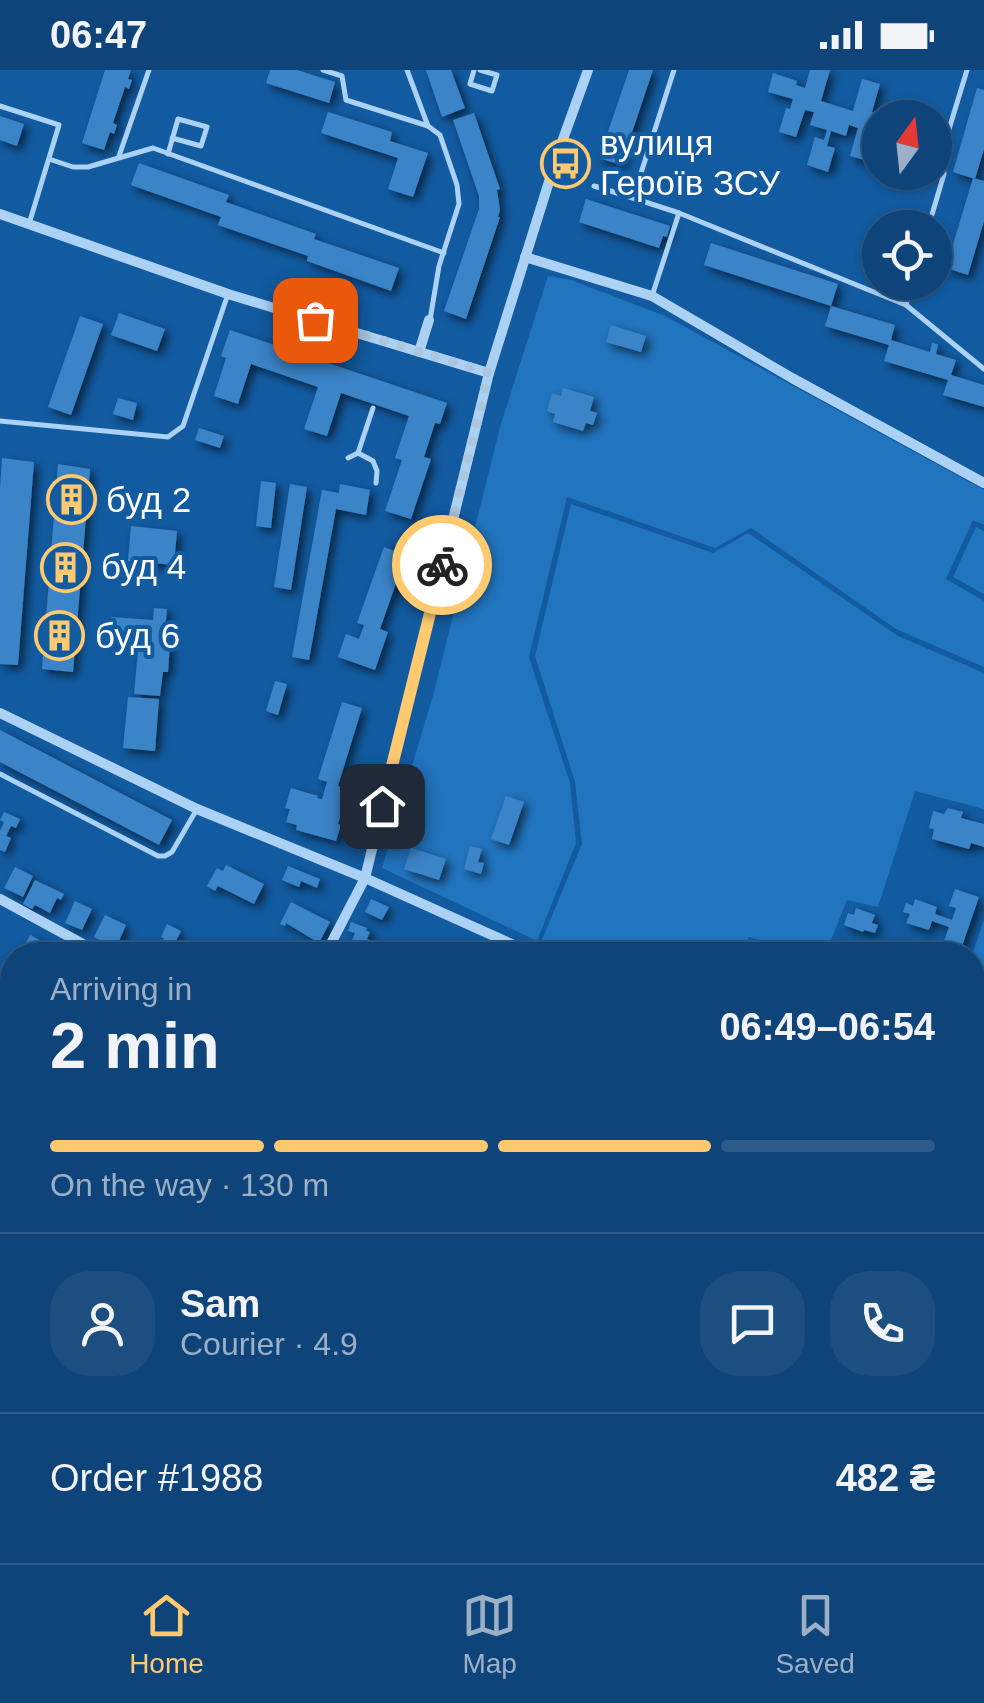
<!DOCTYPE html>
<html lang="en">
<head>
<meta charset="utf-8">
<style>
  :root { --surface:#0e4479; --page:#1c4e80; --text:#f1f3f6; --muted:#9bb0c6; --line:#2e5c8a; --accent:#ffca6f }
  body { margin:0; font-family:Arial,sans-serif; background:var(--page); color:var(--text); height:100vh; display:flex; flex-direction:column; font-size:38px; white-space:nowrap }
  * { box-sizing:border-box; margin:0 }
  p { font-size:32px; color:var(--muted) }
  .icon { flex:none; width:55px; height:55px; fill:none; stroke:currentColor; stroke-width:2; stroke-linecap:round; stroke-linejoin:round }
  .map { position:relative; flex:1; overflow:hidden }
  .details { position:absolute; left:0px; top:872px; width:985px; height:622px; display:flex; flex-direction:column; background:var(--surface); border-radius:40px 40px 0 0; box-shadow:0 2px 8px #0004,0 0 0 2px var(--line) }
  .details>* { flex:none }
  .needle { width:65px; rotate:15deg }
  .controls { position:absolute; left:862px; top:30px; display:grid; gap:20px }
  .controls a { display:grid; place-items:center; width:90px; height:90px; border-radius:50%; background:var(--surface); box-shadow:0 2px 8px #0004,0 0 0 2px var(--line); font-size:50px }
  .pin { position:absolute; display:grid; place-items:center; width:85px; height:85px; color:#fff; margin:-42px; border-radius:20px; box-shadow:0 5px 15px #0006 }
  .courier { position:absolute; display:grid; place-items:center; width:100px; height:100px; margin:-50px; border:8px solid #ffca6f; border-radius:50%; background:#fff; color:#222; box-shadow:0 2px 12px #0007 }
  .headline em { font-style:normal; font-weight:800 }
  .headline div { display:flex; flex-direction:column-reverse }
  .headline { display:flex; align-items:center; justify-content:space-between; height:170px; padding:0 50px }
  h1 { font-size:65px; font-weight:800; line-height:75px }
  .bar { display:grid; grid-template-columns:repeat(4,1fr); gap:15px 10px; align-content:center; height:120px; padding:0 50px }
  .bar i { height:12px; border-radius:8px; background:var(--line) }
  .bar .on { background:var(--accent) }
  .bar p { grid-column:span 4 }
  .line { display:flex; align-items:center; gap:25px; padding:0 50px; border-top:2px solid var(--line) }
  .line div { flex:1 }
  .round { display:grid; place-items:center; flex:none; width:105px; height:105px; border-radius:40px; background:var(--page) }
  .status { display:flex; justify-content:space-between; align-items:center; height:70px; padding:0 50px; background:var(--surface); direction:ltr }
  .status svg { height:28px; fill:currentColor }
  .tabs { display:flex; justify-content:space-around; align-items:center; height:140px; border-top:2px solid var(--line); background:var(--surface); font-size:28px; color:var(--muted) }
  .tabs a { display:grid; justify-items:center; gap:5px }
  .tabs .on { color:var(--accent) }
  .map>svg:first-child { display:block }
  .green { fill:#2174be }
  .building { fill:#3b84c8; filter:url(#shadow) }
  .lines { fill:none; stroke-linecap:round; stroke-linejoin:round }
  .service { stroke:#abd2f5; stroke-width:5 }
  .minor { stroke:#abd2f5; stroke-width:10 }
  .tertiary { stroke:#abd2f5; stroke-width:12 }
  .secondary { stroke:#dbedfd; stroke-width:14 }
  .done { stroke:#acc6de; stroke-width:10; stroke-dasharray:0 18 }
  .route { stroke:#ffca6f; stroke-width:12 }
  .labels { text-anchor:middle; stroke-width:8; stroke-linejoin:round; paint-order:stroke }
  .poi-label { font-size:35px; fill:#fff; stroke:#125ba1; text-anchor:start }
</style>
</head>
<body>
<div class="status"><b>06:47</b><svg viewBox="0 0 49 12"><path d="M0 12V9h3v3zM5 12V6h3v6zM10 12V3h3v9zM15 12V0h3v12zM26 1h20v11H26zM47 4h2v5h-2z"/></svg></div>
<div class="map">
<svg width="984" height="1493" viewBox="0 0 984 1493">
  <defs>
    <filter id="shadow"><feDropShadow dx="4.5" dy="4.5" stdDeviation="5" flood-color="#0009"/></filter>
  </defs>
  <rect width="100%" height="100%" fill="#125ba1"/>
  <g class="green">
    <polygon points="548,206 571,210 665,246 984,420 984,455 973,450 946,509 984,531 984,597 896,559 751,458 715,478 567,427 529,587 570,713 576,773 537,871 382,798 434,622 500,357"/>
    <polygon points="571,434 713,483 748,463 898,566 984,603 984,739 915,721 878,837 847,830 825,885 812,885 749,867 742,885 570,885 541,872 582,774 575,712 535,586"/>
    <polygon points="976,457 984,461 984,524 953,507"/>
    <polygon points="984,850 984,960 973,982 972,885"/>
    <polygon points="187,1482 292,1482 292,1483 287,1493 182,1493"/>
  </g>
  <g class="building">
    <polygon points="105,0 131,0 128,9 132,10 129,19 125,17 113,53 117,55 114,64 110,62 104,80 82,73"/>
    <polygon points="270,0 297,0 335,12 329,33 266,13"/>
    <polygon points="426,0 451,0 465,38 442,47"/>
    <polygon points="629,0 653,0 621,95 599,88"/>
    <polygon points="810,0 830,0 821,31 853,41 862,9 880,14 872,42 882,45 883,41 903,47 880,48 880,61 874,59 871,68 874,69 868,91 850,86 858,58 849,55 846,66 831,61 827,76 835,78 828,102 807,95 815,67 824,70 827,60 810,55 814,42 805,40 796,67 779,62 786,38 790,39 793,29 768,22 773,3 797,11 796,15 805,18"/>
    <polygon points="977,18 984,20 984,79 975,109 953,102"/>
    <polygon points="328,42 392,62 390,71 428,83 413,127 388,119 398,88 321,63"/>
    <polygon points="474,43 500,119 497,120 500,140 498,147 500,147 466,249 444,241 479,139 479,126 453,50"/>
    <polygon points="0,46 24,54 17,76 0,70"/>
    <polygon points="139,93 229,125 226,132 316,164 314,169 399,198 391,221 307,191 308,186 218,155 221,147 131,115"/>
    <polygon points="973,108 984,111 984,151 968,205 946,198"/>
    <polygon points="586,129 670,156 667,167 663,166 659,178 579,152"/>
    <polygon points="711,173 838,214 831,236 704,195"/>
    <polygon points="831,236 895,255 891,270 930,282 932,273 938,274 936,284 956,290 951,305 984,315 984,337 943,325 948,310 884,291 889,275 825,256"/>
    <polygon points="119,243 165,259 157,281 111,265"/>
    <polygon points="80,246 103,254 71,345 48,337"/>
    <polygon points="611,255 646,266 641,282 606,272"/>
    <polygon points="230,260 447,333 440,354 435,353 424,387 431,389 411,449 385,441 402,390 395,388 409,346 341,323 327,366 304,359 318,317 251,294 238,334 214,326 226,288 221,286"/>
    <polygon points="563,318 594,327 590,341 597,343 593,355 586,353 583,361 553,352 555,344 547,341 552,323 561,326"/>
    <polygon points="118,328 137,333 133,350 113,344"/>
    <polygon points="199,358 224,366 220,378 195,370"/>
    <polygon points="2,388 34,392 18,595 0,594 0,420"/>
    <polygon points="58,394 90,399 73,602 42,599"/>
    <polygon points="261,411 276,413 271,458 256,456"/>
    <polygon points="290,414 307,417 291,520 274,517"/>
    <polygon points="340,414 370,420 366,445 336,439 309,590 292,587 322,420 339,423"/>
    <polygon points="131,456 177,461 174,495 128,491"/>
    <polygon points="384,477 406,485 380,559 388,562 375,600 338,587 346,564 359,569 364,555 357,553"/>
    <polygon points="154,538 167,539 164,574 170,575 168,602 163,602 160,626 134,624 139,570 124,568 123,575 109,573 111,547 153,550"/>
    <polygon points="275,611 287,614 278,645 266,641"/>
    <polygon points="128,627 159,629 155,681 123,678"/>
    <polygon points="342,632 362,638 338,716 346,718 344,723 347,724 338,754 341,755 336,771 296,760 297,755 286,752 290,739 285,738 291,718 318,726 317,728 322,729 327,712 318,709"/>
    <polygon points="0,660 172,750 159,775 0,692"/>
    <polygon points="506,726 524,732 509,775 491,769"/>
    <polygon points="948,738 963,742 961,748 984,754 984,777 971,773 969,779 932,769 934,759 929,758 933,741 944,744"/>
    <polygon points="4,742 20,749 16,758 11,756 6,766 11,768 5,782 0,780 0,761 4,752 0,750"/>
    <polygon points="470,776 482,779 478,792 484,793 481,804 464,799"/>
    <polygon points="411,778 446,789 439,810 404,799"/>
    <polygon points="226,795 264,814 254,834 218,816 215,821 207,816 217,798 223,801"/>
    <polygon points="288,796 320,809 317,818 301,811 299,817 282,810"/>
    <polygon points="15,797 33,806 23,827 4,818"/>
    <polygon points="35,810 64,824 61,830 57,828 50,843 35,835 32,839 23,834"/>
    <polygon points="955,819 979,827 959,885 939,885 949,857 932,851 929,860 906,853 910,844 903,842 906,833 913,836 915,829 937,837 935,844 952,850 956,838 949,836"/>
    <polygon points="371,829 389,837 382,850 365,842"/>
    <polygon points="75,831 92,839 82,860 65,853"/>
    <polygon points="291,832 330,852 319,873 286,853 285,856 280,854"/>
    <polygon points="856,838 875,845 872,853 878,855 875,863 864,860 863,862 844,855 848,843 854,845"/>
    <polygon points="105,845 126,855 116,878 94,867"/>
    <polygon points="351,852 367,858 366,861 370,862 367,869 384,876 380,885 346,885 355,863 348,861"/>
    <polygon points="167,854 181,861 169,885 145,885 149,877 155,880 156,876 159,878 164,868 161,867"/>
    <polygon points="30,865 51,876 47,885 20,885"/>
    <polygon points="6,959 12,963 12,1003 8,1000 6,1004 0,1001 0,970"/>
    <polygon points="972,1146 984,1152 984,1165 972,1186"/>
    <polygon points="0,1298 12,1305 12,1318 8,1327 0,1323"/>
    <polygon points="803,1482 848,1482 867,1493 812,1493 801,1487"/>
    <polygon points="882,1482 898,1482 907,1488 904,1493 882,1493 877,1491"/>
  </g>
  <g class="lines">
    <g class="service">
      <polyline points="323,0 342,6 346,30 428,56 440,65 457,115 459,134 439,196 430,250"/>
      <polyline points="407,0 428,56"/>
      <polyline points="474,0 470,14 492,21 497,5 480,0"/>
      <polyline points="0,36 59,55 29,154"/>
      <polyline points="168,84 178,49 207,57 201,76 172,68"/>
      <polyline points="119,86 149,0"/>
      <polyline points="49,89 73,97 88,97 153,78 444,183"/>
      <polyline points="594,116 633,128"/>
      <polyline points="679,143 906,235 984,299"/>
      <polyline points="928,158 944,104 943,79 967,0"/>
      <polyline points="652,226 679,143 633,128 674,0"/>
      <polyline points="906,235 912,212"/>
      <polyline points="0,351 168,367 183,356 228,224"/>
      <polyline points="358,383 373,338"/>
      <polyline points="348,388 358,383 373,391 377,401 376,413"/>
      <polyline points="0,704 158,786 165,786 172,782 197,739"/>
      <polyline points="0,1029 12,1036"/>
    </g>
    <g class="minor">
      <polyline points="0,144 228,224 489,303"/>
      <polyline points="525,187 652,226 792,308 984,413"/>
      <polyline points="419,282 429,250"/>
      <polyline points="0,643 197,739 365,808 536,885"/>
      <polyline points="0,829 103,885"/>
      <polyline points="325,885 365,808 489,303 558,83 588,0"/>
      <polyline points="0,1469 12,1448"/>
    </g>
    <g class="tertiary">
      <polyline points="0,1112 12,1119"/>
      <polyline points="646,1482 665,1493"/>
    </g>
    <g class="secondary">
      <polyline points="972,1011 984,989"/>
      <polyline points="719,1493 725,1482"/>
    </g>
  </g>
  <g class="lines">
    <polyline class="done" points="315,250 489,303 442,495"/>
    <polyline class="route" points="382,736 442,495"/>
  </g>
  <defs>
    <symbol id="bus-ring" viewBox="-11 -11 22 22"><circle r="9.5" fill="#125ba1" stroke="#ffca6f" stroke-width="1.5"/><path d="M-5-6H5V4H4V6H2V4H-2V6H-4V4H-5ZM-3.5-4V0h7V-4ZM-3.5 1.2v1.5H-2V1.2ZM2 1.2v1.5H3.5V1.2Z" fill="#ffca6f"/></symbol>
    <symbol id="building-ring" viewBox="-11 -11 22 22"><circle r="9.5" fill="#125ba1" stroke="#ffca6f" stroke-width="1.5"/><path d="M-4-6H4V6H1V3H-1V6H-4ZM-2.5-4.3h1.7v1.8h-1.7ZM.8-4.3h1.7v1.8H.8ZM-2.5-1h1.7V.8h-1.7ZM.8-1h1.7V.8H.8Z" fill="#ffca6f"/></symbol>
  </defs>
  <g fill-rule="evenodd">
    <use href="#bus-ring" x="538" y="66" width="55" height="55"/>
    <use href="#building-ring" x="44" y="402" width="55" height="55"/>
    <use href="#building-ring" x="38" y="470" width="55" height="55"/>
    <use href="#building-ring" x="32" y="538" width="55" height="55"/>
  </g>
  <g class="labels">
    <g class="poi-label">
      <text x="600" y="85">вулиця<tspan x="600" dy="40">Героїв ЗСУ</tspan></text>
      <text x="106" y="442">буд 2</text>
      <text x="101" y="509">буд 4</text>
      <text x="95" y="578">буд 6</text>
    </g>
  </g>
</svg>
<div class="controls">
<a><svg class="needle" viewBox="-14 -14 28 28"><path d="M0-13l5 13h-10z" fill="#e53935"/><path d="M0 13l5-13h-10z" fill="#9bb0c6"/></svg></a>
<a><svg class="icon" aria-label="locate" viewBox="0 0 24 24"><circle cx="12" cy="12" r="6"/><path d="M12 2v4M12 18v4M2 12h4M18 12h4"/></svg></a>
</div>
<div class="pin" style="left:315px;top:250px;background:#ea580c"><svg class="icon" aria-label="bag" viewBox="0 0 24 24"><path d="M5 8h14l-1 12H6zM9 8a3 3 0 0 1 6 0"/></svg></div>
<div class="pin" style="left:382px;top:736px;background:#1f2937"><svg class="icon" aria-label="home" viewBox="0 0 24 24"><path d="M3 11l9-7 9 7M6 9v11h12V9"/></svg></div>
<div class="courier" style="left:442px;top:495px"><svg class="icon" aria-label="bike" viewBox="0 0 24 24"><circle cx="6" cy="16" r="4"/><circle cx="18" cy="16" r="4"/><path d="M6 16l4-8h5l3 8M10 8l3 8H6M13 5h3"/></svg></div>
<section class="details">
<div class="headline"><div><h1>2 min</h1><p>Arriving in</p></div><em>06:49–06:54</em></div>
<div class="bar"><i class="on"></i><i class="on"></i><i class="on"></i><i></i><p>On the way · 130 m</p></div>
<div class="line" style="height:180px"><a class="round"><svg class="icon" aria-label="person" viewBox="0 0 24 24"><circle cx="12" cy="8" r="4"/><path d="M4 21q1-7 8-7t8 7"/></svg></a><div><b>Sam</b><p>Courier · 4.9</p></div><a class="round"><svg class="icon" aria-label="chat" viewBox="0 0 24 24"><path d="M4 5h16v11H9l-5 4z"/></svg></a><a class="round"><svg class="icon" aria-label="phone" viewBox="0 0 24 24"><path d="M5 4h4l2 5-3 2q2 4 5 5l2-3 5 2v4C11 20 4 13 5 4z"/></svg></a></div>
<div class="line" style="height:130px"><div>Order #1988</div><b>482 ₴</b></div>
</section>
</div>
<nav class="tabs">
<a class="on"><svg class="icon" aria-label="home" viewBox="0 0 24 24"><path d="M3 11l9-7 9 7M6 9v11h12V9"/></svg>Home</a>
<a><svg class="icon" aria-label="map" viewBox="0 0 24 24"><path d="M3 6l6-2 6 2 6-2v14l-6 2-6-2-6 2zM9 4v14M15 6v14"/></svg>Map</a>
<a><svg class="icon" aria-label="saved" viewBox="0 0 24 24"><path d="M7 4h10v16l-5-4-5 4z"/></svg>Saved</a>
</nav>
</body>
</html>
